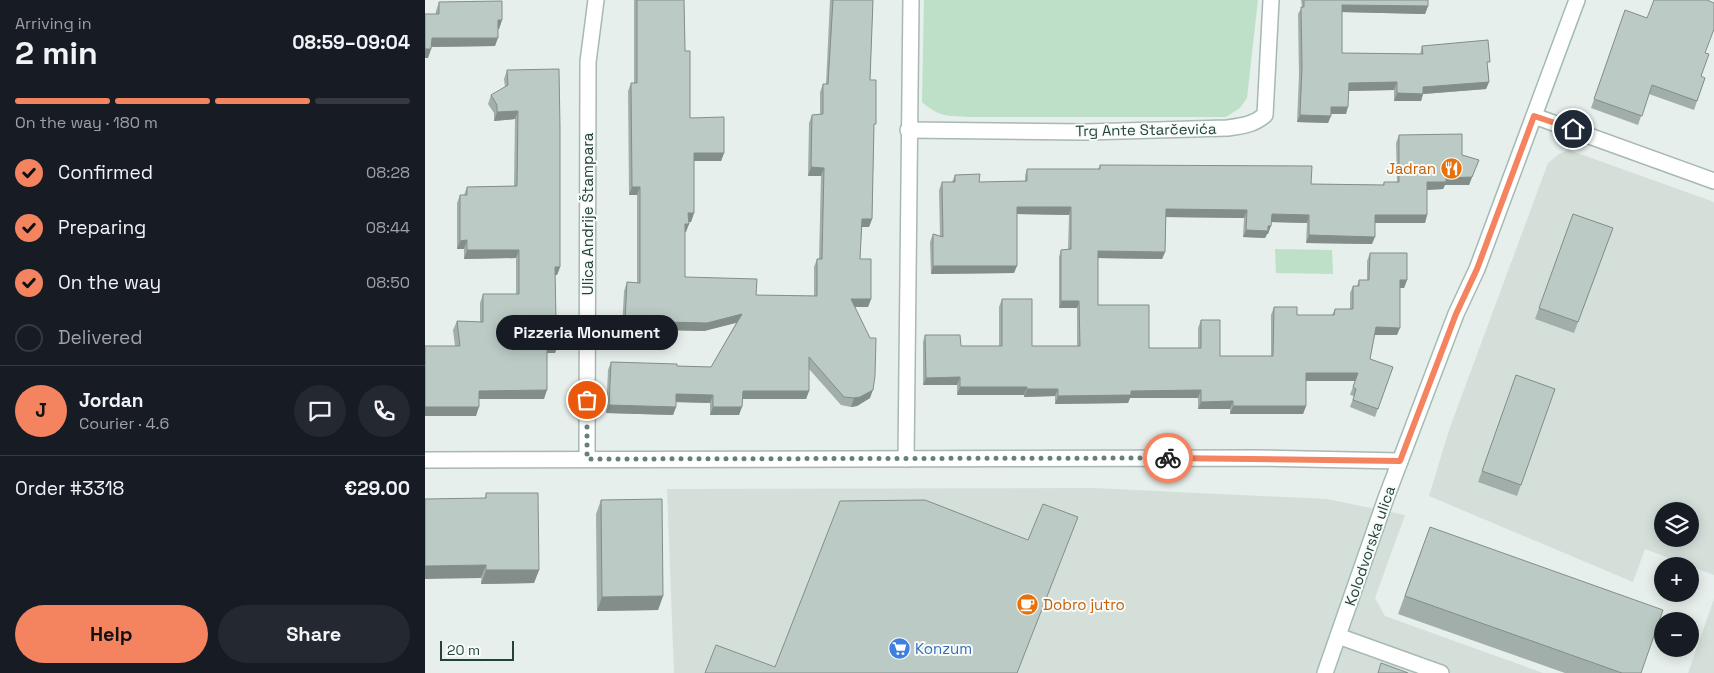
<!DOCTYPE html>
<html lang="en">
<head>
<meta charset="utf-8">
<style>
  :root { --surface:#171b24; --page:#242831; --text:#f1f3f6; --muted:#9ea1a6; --line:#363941; --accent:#f4845f }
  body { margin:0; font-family:"Space Grotesk",sans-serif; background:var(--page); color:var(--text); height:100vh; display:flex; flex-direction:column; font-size:19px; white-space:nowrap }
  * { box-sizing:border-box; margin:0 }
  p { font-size:16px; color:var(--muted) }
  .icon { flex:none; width:28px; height:28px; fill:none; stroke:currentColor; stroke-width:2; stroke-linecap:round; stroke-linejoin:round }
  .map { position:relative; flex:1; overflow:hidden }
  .sheet { display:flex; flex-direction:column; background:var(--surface); width:425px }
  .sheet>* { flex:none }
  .controls { position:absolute; left:1229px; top:502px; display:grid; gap:10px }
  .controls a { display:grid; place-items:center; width:45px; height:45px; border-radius:50%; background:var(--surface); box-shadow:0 2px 12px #0003; font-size:25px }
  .scale { position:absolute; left:15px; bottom:12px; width:74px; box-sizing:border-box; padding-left:5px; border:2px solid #24423a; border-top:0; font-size:14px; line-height:18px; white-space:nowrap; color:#24423a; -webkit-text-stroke:4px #f7fbf9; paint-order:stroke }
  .pin { position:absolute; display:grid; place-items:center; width:42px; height:42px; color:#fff; margin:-21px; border:2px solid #fff; border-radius:50%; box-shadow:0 1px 5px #0007 }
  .courier { position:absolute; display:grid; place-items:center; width:50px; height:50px; margin:-25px; border:4px solid #f4845f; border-radius:50%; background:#fff; color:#222; box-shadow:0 1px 6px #0007 }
  .bubble { position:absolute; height:35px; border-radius:18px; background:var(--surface); box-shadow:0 2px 12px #0003; font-size:16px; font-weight:700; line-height:35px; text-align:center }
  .headline em { font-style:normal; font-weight:700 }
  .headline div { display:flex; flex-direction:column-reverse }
  .headline { display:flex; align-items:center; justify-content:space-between; height:85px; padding:0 15px }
  h1 { font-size:32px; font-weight:700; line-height:38px }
  .bar { display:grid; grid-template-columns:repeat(4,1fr); gap:8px 5px; align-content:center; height:60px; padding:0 15px }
  .bar i { height:6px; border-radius:4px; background:var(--line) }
  .bar .current { background:var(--accent) }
  .bar p { grid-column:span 4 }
  .line { display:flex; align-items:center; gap:12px; padding:0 15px; border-top:1px solid var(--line) }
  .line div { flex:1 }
  .round { display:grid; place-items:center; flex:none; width:52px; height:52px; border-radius:26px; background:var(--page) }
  ol { padding:0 15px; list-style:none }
  li { display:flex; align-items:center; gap:15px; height:55px }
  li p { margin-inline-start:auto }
  li .icon { padding:5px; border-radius:50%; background:var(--accent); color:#111; stroke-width:4 }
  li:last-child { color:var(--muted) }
  li i { width:28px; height:28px; border:2px solid var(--line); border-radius:50% }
  .action { display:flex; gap:10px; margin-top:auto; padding:10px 15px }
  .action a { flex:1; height:58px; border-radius:30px; background:var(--accent); color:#111; font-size:20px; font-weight:700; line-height:58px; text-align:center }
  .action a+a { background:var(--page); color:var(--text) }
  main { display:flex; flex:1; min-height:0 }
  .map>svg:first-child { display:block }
  .built { fill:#d4dfda; fill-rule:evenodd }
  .green { fill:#bfe0c8 }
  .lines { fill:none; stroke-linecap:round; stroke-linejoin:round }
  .lane-casing { stroke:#a8b8b2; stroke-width:18 }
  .street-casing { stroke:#a8b8b2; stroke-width:18 }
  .secondary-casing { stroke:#a4bbb3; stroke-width:18 }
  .lane { stroke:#fff; stroke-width:15 }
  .street { stroke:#fff; stroke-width:15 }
  .secondary { stroke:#fff; stroke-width:15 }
  .wall { fill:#a1aea9 }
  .shaded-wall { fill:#838d89 }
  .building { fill:#bbcac4; stroke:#838d89 }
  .done { stroke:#687f78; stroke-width:5; stroke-dasharray:0 9 }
  .route { stroke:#f4845f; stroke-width:6 }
  .labels { text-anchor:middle; stroke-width:4; stroke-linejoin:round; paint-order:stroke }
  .street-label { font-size:15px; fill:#24423a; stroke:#f7fbf9 }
  .food-label { font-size:15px; fill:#c56008; stroke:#f7fbf9; text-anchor:end }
  .shop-label { font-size:15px; fill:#366cbe; stroke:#f7fbf9; text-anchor:start }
</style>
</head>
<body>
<main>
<section class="sheet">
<div class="headline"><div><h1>2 min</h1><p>Arriving in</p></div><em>08:59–09:04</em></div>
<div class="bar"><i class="current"></i><i class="current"></i><i class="current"></i><i></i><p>On the way · 180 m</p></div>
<ol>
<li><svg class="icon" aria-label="check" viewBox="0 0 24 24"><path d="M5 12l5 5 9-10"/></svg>Confirmed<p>08:28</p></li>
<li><svg class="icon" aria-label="check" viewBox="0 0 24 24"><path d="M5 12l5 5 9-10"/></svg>Preparing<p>08:44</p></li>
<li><svg class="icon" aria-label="check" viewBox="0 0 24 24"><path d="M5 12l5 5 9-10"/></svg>On the way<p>08:50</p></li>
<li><i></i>Delivered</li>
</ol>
<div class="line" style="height:90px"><b class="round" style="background:var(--accent);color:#111">J</b><div><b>Jordan</b><p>Courier · 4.6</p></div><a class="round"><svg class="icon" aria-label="chat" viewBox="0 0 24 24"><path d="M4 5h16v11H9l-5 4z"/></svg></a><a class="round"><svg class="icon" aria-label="phone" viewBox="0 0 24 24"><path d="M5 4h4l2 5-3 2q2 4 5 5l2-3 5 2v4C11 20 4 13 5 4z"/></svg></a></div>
<div class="line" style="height:65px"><div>Order #3318</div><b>€29.00</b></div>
<div class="action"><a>Help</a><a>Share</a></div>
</section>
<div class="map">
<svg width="1289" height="673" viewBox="0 0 1289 673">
  <rect width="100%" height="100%" fill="#e6efeb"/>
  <g class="built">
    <path d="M 1144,150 L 1289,202 L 1289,575 L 1220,549 L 1208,582 L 1004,496 L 1024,430 L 1123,163 L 1134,154 ZM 1238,511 L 1265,511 L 1265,539 L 1238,539 Z"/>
    <polygon points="669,488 902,499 980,515 950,598 960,616 1118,673 249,673 242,489"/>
    <polygon points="1289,599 1289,673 1263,673"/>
  </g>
  <g class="green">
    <path d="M 499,0 L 833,0 L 822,98 L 815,108 L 801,117 L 545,117 C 522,116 514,117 497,102 Z"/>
    <polygon points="850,249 907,250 908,274 851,273"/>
  </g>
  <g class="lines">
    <defs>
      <polyline id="lane" points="913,636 1016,673"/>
      <g id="street">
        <polyline points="1109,116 1289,181"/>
        <path d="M 483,130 L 661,132 L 802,128 C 817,126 828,125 840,115 L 846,0"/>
        <polyline points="162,459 163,62 171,0"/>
        <polyline points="481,459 486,0"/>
        <polyline points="0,460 831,458 975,461"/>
      </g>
      <polyline id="secondary" points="900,673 961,498 1031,314 1052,269 1152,0"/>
    </defs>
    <use href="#lane" class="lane-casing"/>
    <use href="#street" class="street-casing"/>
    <use href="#secondary" class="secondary-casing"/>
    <use href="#lane" class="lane"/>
    <use href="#street" class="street"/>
    <use href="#secondary" class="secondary"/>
  </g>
  <g class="wall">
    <polygon points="209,0 259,0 260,48 265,118 299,153 296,161 269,161 269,213 266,222 264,222 264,224 260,232 260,277 331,295 389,296 389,267 392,259 394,259 396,176 383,176 384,123 387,115 395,114 395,92 398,84 401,84 405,0 448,0 445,80 449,129 447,219 444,227 437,227 435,259 446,299 443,307 430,307 445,398 432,406 426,407 416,405 384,369 384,391 381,399 317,399 314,415 285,415 285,403 251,402 251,407 248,415 181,413 183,370 186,362 252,366 286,367 311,323 279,331 197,329 199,291 202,282 212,283 212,195 204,195 203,91 206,83 209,83"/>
    <polygon points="876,0 1003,0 1003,6 1000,14 917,12 917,53 995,54 997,46 1063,68 1064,82 1061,89 998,94 996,101 969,101 969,90 923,91 921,114 906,114 903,123 872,122 874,75 873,14 877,7"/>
    <polygon points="14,2 77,20 74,29 73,29 70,46 6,47 6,49 3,58 11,11"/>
    <polygon points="1200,10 1280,53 1276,76 1280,78 1269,110 1224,94 1213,125 1166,108"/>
    <polygon points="82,70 135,267 132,275 130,275 130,353 122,353 119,399 54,399 51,416 30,346 28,330 32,321 55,322 55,303 58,294 91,294 91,258 39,259 39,249 32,249 32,203 35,195 39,195 42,187 89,186 90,119 69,121 69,113 63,104 66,95 80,87 79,79"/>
    <polygon points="974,135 1054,160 1044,185 1020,185 1018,189 1002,190 1002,215 1000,223 950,223 947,244 881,243 882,223 846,222 843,234 842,234 840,238 818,237 819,218 741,217 740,252 737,259 673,258 673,305 724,348 773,348 773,328 776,320 795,356 846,356 846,315 849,307 872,315 907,315 910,309 925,309 925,293 928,286 932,286 934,280 942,280 942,261 945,253 982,280 979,288 975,288 972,335 950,335 945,359 968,367 950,417 925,407 929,396 925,395 930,381 881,381 881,406 878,414 805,414 805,409 773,409 773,398 705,398 703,403 630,404 630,396 599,397 599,395 532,395 532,385 498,385 498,342 500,335 536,346 574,346 574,307 577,299 607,346 652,346 652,308 634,308 634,257 636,250 643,249 644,215 592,214 589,273 506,274 505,242 508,234 515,236 514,190 517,182 527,182 530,175 554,182 600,181 600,176 602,169 673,169 675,165 886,184 958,185 959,182 972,182 971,143"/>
    <polygon points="1148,214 1188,228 1149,333 1110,319"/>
    <polygon points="1091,375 1130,389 1092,496 1053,482"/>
    <polygon points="61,493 114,570 109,583 56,584 60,498"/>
    <polygon points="176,500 238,596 233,610 172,611 171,514"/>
    <polygon points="1005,527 1216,673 1140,673 973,614"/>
  </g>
  <g class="shaded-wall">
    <polygon points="917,5 1003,6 1000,14 914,12"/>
    <polygon points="73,20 77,20 74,29 70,29"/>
    <polygon points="7,38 73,38 70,46 3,47"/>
    <polygon points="0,49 6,49 3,58 0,58"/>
    <polygon points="972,82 969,90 921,91 924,83"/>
    <polygon points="1064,82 1061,89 998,94 996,101 969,101 972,93 998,87"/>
    <polygon points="906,107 923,107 921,114 903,114"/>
    <polygon points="93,111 90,119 69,121 72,112"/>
    <polygon points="875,115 906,116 903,123 872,122"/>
    <polygon points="269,153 299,153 296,161 266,161"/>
    <polygon points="386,167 399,168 396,176 383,176"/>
    <polygon points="1047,177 1044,185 1020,185 1018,189 999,190 1002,182 1021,178"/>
    <polygon points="207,187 215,187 212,195 204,195"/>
    <polygon points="592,207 646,207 644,215 590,214"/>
    <polygon points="741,209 822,210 819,218 738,217"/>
    <polygon points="263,213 269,213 266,222 260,222"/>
    <polygon points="847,214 884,215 882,223 844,222"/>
    <polygon points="950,215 1002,215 1000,223 947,223"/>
    <polygon points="437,219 447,219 444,227 434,227"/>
    <polygon points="260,224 264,224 261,232 257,233"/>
    <polygon points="843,226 846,226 843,234 842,234 840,238 818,237 821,230"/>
    <polygon points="884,235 950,237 947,244 881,243"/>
    <polygon points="42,240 39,249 32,249 35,241"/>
    <polygon points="42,250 94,250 91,258 39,259"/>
    <polygon points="673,251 740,252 737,259 670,258"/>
    <polygon points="508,266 592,266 589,273 506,274"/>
    <polygon points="130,267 135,267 132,275 127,275"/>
    <polygon points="975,280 982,280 979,288 973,288"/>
    <polygon points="426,299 446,299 443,307 423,307"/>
    <polygon points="636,301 654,301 652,308 634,308"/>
    <polygon points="317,314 314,322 279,331 197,329 200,321"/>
    <polygon points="951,327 975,328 972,335 948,335"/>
    <polygon points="122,345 133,345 130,353 118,353"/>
    <polygon points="881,373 933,373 930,381 878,381"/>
    <polygon points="535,377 532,385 498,385 501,378"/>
    <polygon points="535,387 602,387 599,395 532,395"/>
    <polygon points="602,389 633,389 630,396 599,397"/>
    <polygon points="122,390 119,399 51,399 54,391"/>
    <polygon points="448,390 445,398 432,406 426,407 429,398"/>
    <polygon points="776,390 773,398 705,398 703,403 630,404 633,396 706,391"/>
    <polygon points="318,391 384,391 381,399 315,399"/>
    <polygon points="251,394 288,395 285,403 248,402"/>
    <polygon points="808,401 805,409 773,409 776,402"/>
    <polygon points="184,405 251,407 248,415 181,413"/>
    <polygon points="808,406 881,406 878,414 805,414"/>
    <polygon points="0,407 54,407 51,416 0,416"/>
    <polygon points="288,407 317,407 314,415 285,415"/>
    <polygon points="61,565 56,578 0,579 0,566"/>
    <polygon points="61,570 114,570 109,583 56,584"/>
    <polygon points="238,596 233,610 172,611 177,597"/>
  </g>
  <g class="building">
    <polygon points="212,0 259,0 260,48 260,51 265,51 265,118 299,117 299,153 269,153 269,213 263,213 264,224 260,224 260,277 332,279 331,295 392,296 392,259 397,259 399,168 386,167 387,115 398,114 398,84 403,84 408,0 448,0 445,80 451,80 451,124 449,124 447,219 437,219 435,259 446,259 446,299 426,299 445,338 451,338 450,376 448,390 435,397 429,398 419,397 384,357 384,391 318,391 317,407 288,407 288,395 251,394 251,407 184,405 186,362 252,364 252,366 286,367 317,314 282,323 200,321 202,282 215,283 215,187 207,187 206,83 212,83"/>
    <polygon points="879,0 1003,0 1003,6 917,5 917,53 998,54 997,46 1063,40 1065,62 1062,62 1064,82 998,87 998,94 972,93 972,82 924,83 923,107 906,107 906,116 875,115 877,67 876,7 879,7"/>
    <polygon points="1229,0 1282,0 1289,3 1289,29 1280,53 1284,54 1276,76 1280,78 1272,101 1227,85 1217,116 1169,99 1200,10 1222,18"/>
    <polygon points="77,1 77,20 73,20 73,38 7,38 6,49 0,49 0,14 14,14 14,2"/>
    <polygon points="134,69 135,128 135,267 130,267 131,322 133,322 133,345 122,345 122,390 54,391 54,407 0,407 0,346 35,346 32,321 58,322 58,294 94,294 94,250 42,250 42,240 35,241 35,195 42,195 42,187 92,186 93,111 72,112 72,105 66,95 83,85 82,70"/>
    <polygon points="1037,134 1037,155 1054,160 1047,177 1021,178 1021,182 1002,182 1002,215 950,215 950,237 884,235 884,215 847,214 846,226 843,226 843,231 821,230 822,210 741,209 740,252 673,251 673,305 724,305 724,348 776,348 776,320 795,320 795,356 848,356 849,307 872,307 872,315 909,315 910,309 928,309 928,286 934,286 934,280 944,280 945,253 982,253 982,280 975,280 975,328 951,327 945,359 968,367 953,409 928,400 931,389 928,387 933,373 881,373 881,406 808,406 808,401 776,402 776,390 706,391 706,395 633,396 633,389 602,389 602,387 535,387 535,377 501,378 500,335 535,335 536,346 577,346 577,299 607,299 607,346 655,346 654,301 636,301 636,250 646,249 646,207 592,207 592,266 508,266 508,234 518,237 517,182 530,182 530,175 555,174 554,182 602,181 602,169 675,169 675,165 887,166 886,184 959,185 959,182 974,182 974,135"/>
    <polygon points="1148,214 1188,228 1153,322 1114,308"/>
    <polygon points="1091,375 1130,389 1096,485 1057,471"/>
    <polygon points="61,493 113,493 114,570 61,570 61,565 0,566 0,499 61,498"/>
    <polygon points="237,499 238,596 177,597 176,500"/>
    <polygon points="500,500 603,540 618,504 653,517 592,673 280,673 291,645 350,667 415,501"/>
    <polygon points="1005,527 1238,610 1216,673 1197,673 980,596"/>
    <polygon points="956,663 983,673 953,673"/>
  </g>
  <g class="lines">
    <polyline class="done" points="162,400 162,459 743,458"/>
    <polyline class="route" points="743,458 975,461 1031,314 1052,269 1109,116 1148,129"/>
  </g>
  <defs>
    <symbol id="restaurant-disc" viewBox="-11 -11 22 22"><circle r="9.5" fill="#e8710a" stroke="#f7fbf9"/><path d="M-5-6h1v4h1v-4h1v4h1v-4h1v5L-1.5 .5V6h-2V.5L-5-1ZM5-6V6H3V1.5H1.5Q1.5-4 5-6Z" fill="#fff"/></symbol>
    <symbol id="cafe-disc" viewBox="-11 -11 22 22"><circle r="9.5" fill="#e8710a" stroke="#f7fbf9"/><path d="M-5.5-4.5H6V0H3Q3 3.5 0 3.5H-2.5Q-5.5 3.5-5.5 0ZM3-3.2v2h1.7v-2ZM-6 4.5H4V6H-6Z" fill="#fff"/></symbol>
    <symbol id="supermarket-disc" viewBox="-11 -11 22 22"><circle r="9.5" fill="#3f7fe0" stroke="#f7fbf9"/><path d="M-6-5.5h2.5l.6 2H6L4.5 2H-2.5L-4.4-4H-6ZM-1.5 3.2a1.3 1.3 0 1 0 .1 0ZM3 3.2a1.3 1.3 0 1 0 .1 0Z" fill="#fff"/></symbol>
  </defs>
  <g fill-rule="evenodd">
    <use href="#restaurant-disc" x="1014" y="156" width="25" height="25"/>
    <use href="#cafe-disc" x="590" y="592" width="25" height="25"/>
    <use href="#supermarket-disc" x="462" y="636" width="25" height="25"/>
  </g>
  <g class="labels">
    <g class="street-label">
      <text transform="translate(721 130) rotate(-1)" y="5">Trg Ante Starčevića</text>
      <text transform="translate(163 214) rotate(-90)" y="5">Ulica Andrije Štampara</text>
      <text transform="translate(945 546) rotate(-71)" y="5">Kolodvorska ulica</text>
    </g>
    <g class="food-label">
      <text x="1011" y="174">Jadran</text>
      <text x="618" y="610" text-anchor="start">Dobro jutro</text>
    </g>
    <g class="shop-label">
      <text x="490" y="654">Konzum</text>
    </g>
  </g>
</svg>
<div class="controls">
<a><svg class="icon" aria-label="layers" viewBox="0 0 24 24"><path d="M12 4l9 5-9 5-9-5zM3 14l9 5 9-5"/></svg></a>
<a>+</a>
<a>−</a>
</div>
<div class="scale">20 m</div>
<div class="pin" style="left:162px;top:400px;background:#ea580c"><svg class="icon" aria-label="bag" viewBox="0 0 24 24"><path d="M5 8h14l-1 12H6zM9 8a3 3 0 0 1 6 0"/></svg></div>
<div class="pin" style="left:1148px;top:129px;background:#1f2937"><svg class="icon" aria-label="home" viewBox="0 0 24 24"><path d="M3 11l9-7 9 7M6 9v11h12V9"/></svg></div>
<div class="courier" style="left:743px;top:458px"><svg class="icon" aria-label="bike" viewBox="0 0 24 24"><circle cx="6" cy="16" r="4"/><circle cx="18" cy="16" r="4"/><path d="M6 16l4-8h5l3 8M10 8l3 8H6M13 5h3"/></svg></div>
<div class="bubble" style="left:71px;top:315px;width:182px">Pizzeria Monument</div>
</div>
</main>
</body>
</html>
